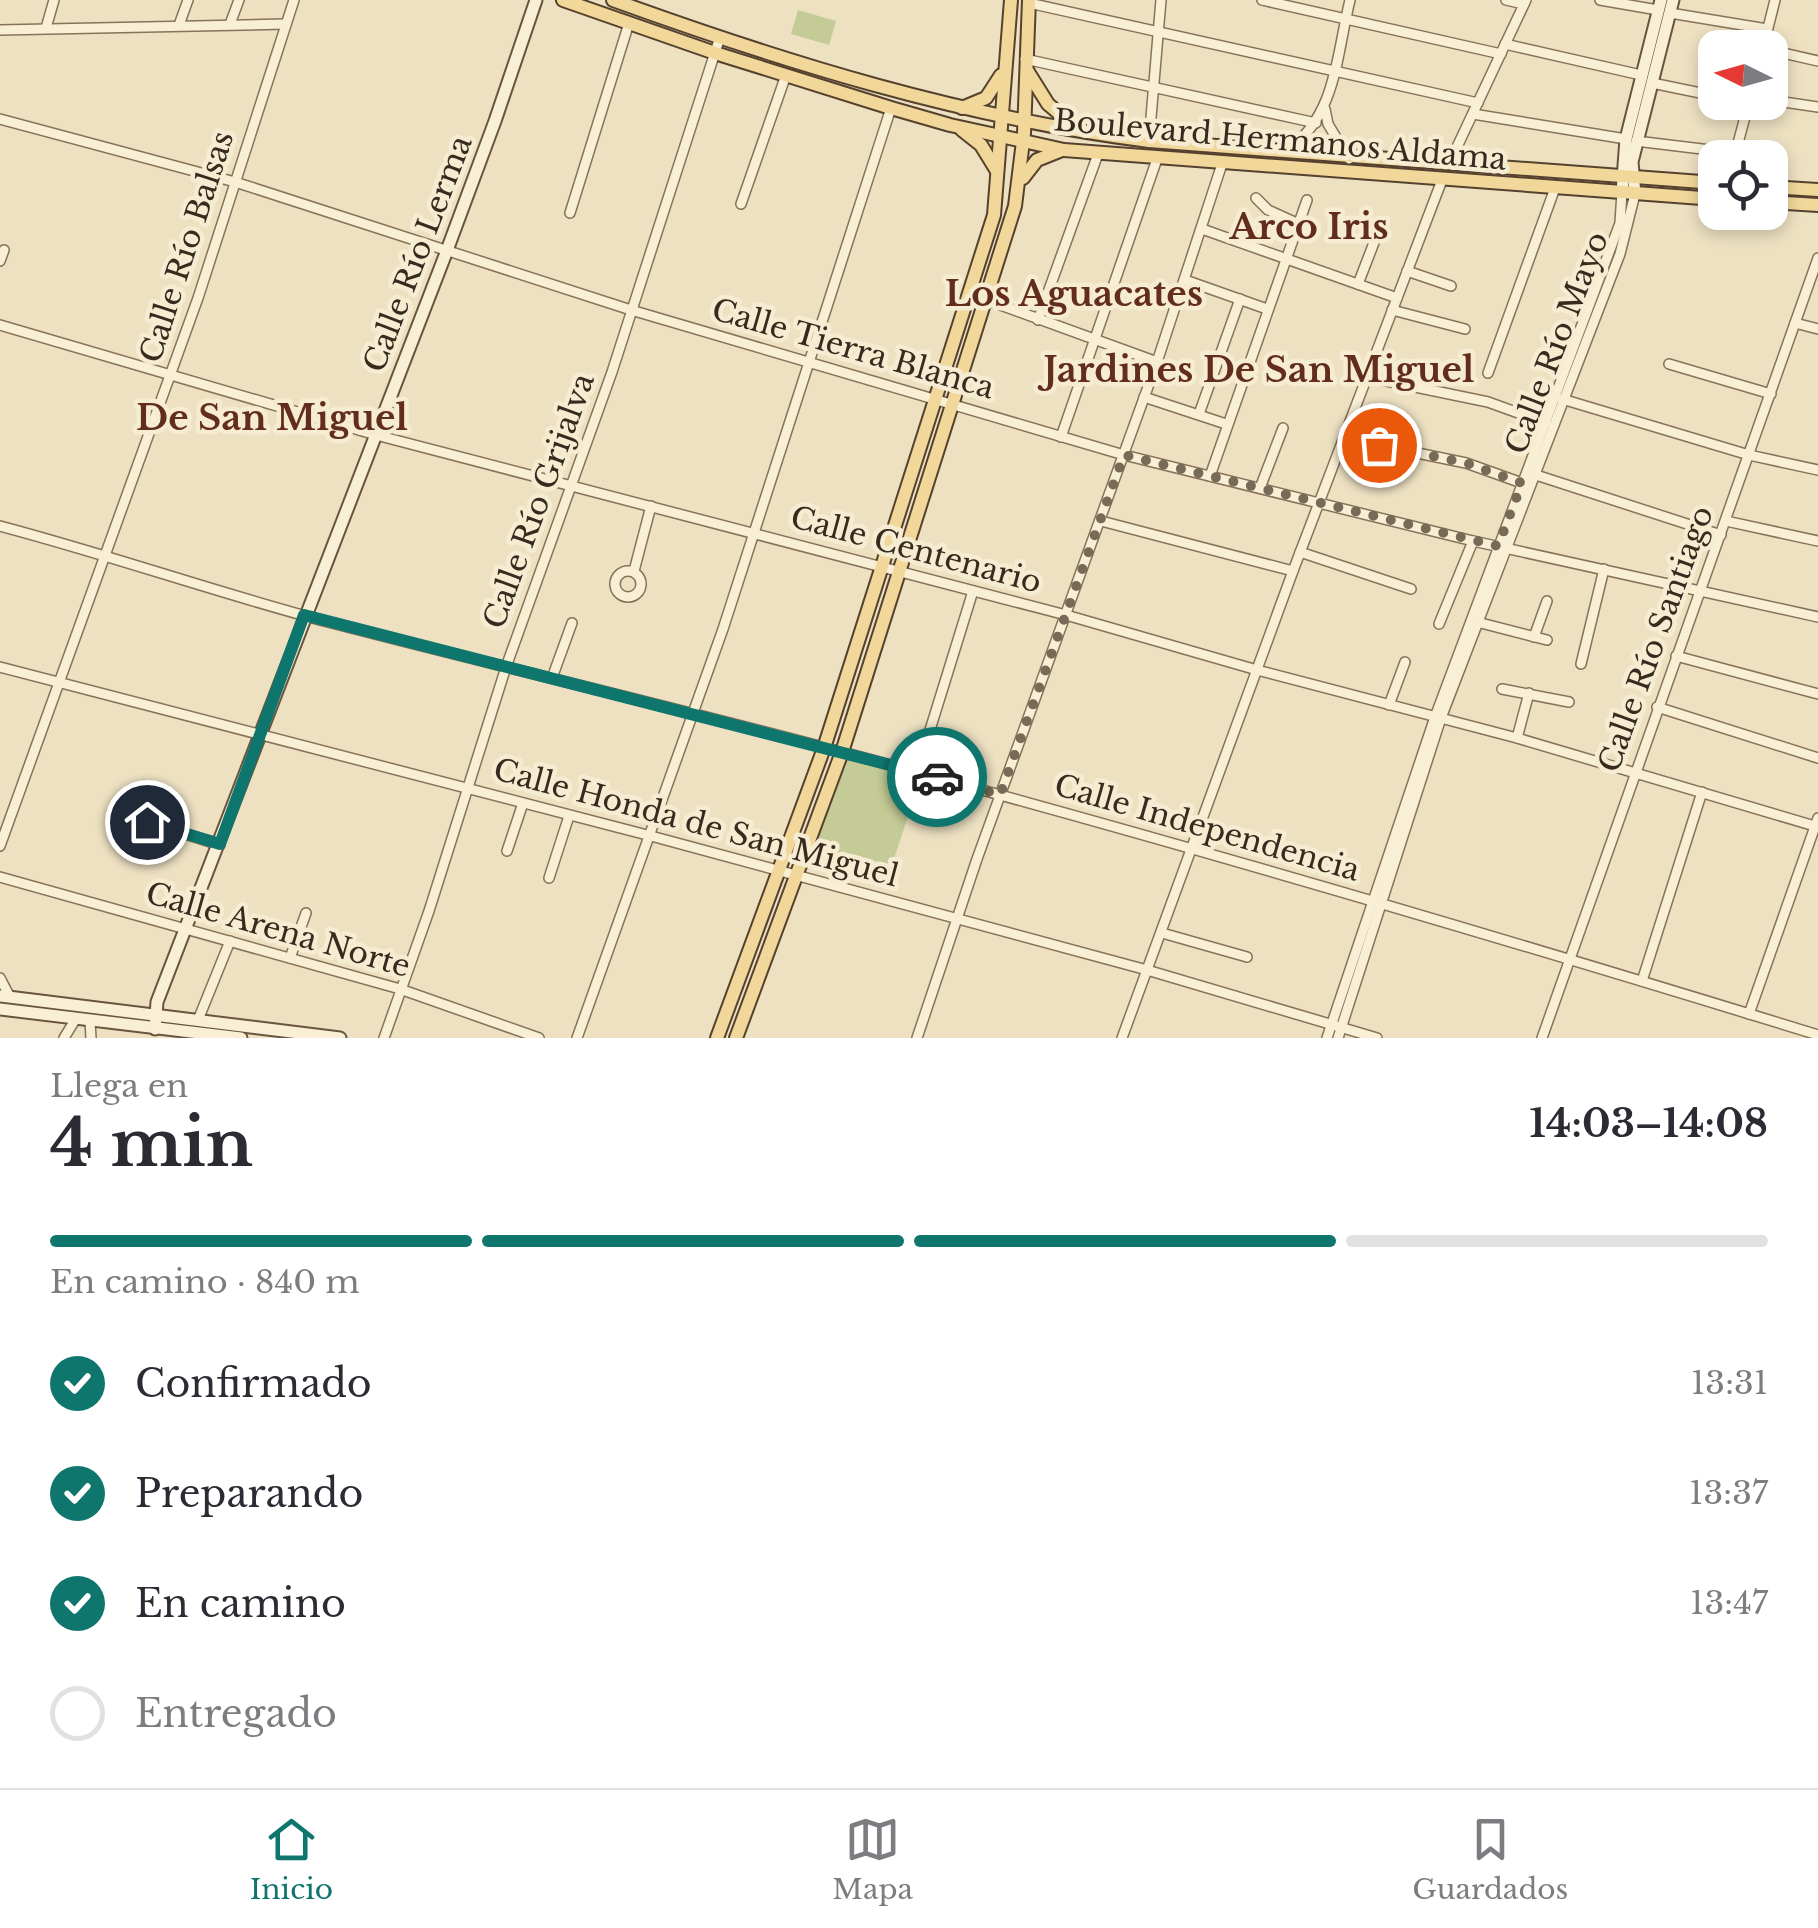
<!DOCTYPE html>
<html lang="es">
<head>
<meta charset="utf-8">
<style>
  :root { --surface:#fff; --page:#f2f2f3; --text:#2b2b33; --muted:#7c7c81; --line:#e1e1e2; --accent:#0f766e }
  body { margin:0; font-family:"Libre Baskerville",serif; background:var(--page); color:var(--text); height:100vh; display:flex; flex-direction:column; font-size:38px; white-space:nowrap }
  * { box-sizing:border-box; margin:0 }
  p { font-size:32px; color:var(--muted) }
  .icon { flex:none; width:55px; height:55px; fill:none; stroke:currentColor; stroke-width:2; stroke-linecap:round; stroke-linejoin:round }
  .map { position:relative; height:1038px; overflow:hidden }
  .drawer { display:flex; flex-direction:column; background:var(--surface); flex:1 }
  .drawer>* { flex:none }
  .needle { width:65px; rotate:275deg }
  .buttons { position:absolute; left:1698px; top:30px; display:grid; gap:20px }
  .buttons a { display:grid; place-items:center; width:90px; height:90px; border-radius:20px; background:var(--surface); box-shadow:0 5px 15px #0003; font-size:50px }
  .pin { position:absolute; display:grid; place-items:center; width:85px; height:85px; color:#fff; margin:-42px; border:5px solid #fff; border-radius:50%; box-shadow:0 2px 10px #0007 }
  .courier { position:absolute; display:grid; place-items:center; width:100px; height:100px; margin:-50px; border:8px solid #0f766e; border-radius:50%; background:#fff; color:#222; box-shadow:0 2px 12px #0007 }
  .headline em { font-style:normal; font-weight:700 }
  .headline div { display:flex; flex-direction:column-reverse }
  .headline { display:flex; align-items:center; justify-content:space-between; height:170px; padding:0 50px }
  h1 { font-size:65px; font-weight:700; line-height:75px }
  .bar { display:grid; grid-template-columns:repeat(4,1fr); gap:15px 10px; align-content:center; height:120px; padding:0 50px }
  .bar i { height:12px; border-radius:8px; background:var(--line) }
  .bar .selected { background:var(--accent) }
  .bar p { grid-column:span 4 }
  ol { padding:0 50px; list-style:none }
  li { display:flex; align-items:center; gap:30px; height:110px }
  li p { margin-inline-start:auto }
  li .icon { padding:10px; border-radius:50%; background:var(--accent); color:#fff; stroke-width:4 }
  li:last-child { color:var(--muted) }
  li i { width:55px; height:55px; border:5px solid var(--line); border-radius:50% }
  .dock { display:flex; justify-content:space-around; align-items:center; height:140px; border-top:2px solid var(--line); background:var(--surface); font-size:28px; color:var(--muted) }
  .dock a { display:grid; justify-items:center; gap:5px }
  .dock .selected { color:var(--accent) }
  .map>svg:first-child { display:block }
  .green { fill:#c4cb96 }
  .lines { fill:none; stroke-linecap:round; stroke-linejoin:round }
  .street-casing { stroke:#877359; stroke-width:12 }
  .secondary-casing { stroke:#69543d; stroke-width:15 }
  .primary-casing { stroke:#55412e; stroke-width:16 }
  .street { stroke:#f8efd5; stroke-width:9 }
  .secondary { stroke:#f8efd5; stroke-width:11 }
  .primary { stroke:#f1d79a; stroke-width:12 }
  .done { stroke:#776a57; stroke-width:10; stroke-dasharray:0 18 }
  .route { stroke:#0f766e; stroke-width:12 }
  .labels { text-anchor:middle; stroke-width:9; stroke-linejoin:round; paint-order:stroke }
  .street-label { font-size:30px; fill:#372a1e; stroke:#f5ecd2 }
  .quarter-label { font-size:35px; font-weight:bold; fill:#632d1d; stroke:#f5ecd2 }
</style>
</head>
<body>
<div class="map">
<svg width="1818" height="1038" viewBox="0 0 1818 1038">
  <rect width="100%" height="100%" fill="#ede1c2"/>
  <g class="green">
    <polygon points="798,10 836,21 829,45 791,34"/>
    <polygon points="844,759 921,777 892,865 875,861 872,872 812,856"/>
  </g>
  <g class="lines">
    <defs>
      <g id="street">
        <polyline points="1262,0 1501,54"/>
        <polyline points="1506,0 1524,4"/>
        <polyline points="1600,0 1658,10"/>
        <polyline points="1029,3 1478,103"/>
        <polyline points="1670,13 1767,29"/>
        <polyline points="230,24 239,0"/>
        <polyline points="179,25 188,0"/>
        <polyline points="46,28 54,0"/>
        <polyline points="0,30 286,24"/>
        <polyline points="1505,44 1641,75"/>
        <polyline points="1763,48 1775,0"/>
        <polyline points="1770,50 1818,61"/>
        <polyline points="1025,59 1316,123"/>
        <polyline points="1652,83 1715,96"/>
        <polyline points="1770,100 1818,107"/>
        <polyline points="1325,109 1328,124 1349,159"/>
        <polyline points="1473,114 1626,139"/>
        <polyline points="0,119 235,182 631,310 1124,455 1473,541 1818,617"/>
        <polyline points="1149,141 1161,0"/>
        <polyline points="1636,141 1735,153"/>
        <path d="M 1289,150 C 1337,112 1336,57 1350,0"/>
        <polyline points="1734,158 1749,102"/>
        <polyline points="1449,164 1526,0"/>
        <polyline points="1256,198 1268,210 1299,224"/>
        <polyline points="741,204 786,75"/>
        <polyline points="570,213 629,23"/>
        <polyline points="1202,229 1397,298"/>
        <polyline points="0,261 4,250"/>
        <polyline points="1407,271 1451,286"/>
        <polyline points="1185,280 1267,309"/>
        <polyline points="1358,284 1382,222"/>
        <polyline points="984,299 1157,362"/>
        <polyline points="1392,310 1465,329"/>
        <polyline points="1038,320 1098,154"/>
        <polyline points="1795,323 1818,329"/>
        <polyline points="0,325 376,435 1066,615 1257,670 1517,738 1818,827"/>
        <polyline points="1669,364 1771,394"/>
        <polyline points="1488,373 1555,188"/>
        <polyline points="1367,377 1488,402 1546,423"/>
        <polyline points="1144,397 1226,424"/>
        <polyline points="1562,399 1749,455 1818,470"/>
        <polyline points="1199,414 1240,299"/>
        <polyline points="1061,437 1157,159"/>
        <polyline points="1344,438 1466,463 1522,483"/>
        <polyline points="1533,474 1721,535"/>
        <polyline points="1210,476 1307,200"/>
        <polyline points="1260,488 1283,428"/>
        <polyline points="1101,521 1293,571"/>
        <polyline points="1726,521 1818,541"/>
        <path d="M 0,526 C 110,555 218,593 328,622 C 524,673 721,718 916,772 C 1219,854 1519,943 1818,1035"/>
        <polyline points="1300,552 1411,589"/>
        <polyline points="634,571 651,506"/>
        <circle cx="628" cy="584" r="13"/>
        <polyline points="1477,622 1547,640"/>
        <polyline points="1439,624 1473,541"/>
        <polyline points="1534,637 1547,601"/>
        <polyline points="1676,656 1818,694"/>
        <polyline points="1581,664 1604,569"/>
        <polyline points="0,667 651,836 1147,970 1377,1038"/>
        <polyline points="552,678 572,623"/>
        <polyline points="1502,689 1569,702"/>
        <polyline points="1389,705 1405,662"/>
        <polyline points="1657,707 1818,758"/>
        <polyline points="1517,738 1529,693"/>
        <polyline points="917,772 973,591"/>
        <polyline points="147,822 220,845"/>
        <polyline points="0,846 198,298 294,0"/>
        <polyline points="507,851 523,803"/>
        <polyline points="0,877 400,989 539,1038"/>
        <polyline points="549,878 569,816"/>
        <polyline points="1162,933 1247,957"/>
        <polyline points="290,958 306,913"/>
        <polyline points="0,978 10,997"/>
        <polyline points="1642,981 1702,792"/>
        <polyline points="1749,1014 1818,818"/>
        <polyline points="198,1020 230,941"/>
        <polyline points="90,1021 91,1038"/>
        <polyline points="64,1038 75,1020"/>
        <polyline points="384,1038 429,911 506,667 612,372 720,37"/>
        <polyline points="577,1038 723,629 891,108"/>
        <polyline points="917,1038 977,859 1157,362 1222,164"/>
        <polyline points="1122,1038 1293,571 1442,180"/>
        <polyline points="1327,1038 1435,717 1620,223 1622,192"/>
        <polyline points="1338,1038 1441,718 1620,254 1635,194"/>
        <polyline points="1542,1038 1818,258"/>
      </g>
      <g id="secondary">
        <polyline points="1622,192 1626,139 1661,0"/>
        <polyline points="1635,194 1632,162 1673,0"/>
        <polyline points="0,996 340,1038"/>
        <polyline points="0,1009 241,1038"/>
        <polyline points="155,1029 157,1002 446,253 495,121 536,0"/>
      </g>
      <g id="primary">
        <polyline points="563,0 715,53 891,108 950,125 1064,150 1715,199"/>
        <path d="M 613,0 C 787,63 964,118 1149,141 L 1715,183"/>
        <polyline points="1028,72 1048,104 1076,128"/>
        <polyline points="962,108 986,98 1001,75"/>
        <polyline points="962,130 981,145 997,171"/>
        <polyline points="1023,178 1037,160 1062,150"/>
        <polyline points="1770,187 1818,190"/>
        <polyline points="1770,202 1818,205"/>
        <polyline points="717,1038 824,748 994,215 1011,0"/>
        <polyline points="736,1038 842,752 1015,206 1024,133 1029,0"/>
      </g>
    </defs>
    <use href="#street" class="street-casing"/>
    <use href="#secondary" class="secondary-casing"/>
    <use href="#primary" class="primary-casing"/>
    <use href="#street" class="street"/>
    <use href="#secondary" class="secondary"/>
    <use href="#primary" class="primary"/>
  </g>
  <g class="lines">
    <polyline class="done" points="937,777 1000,795 1124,455 1498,546 1522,483 1466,463 1379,445"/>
    <polyline class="route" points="147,822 220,844 304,615 937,777"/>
  </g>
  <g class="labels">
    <g class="street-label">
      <text transform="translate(1280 140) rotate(5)" y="10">Boulevard Hermanos Aldama</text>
      <text transform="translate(187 247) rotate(-72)" y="10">Calle Río Balsas</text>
      <text transform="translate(418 254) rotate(-69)" y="10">Calle Río Lerma</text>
      <text transform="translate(1557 343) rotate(-69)" y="10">Calle Río Mayo</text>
      <text transform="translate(853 349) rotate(16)" y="10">Calle Tierra Blanca</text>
      <text transform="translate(539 501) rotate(-70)" y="10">Calle Río Grijalva</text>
      <text transform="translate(916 550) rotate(15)" y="10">Calle Centenario</text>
      <text transform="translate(1656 639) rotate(-70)" y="10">Calle Río Santiago</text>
      <text transform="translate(696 823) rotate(15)" y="10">Calle Honda de San Miguel</text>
      <text transform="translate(1207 828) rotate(16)" y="10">Calle Independencia</text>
      <text transform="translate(278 930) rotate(16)" y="10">Calle Arena Norte</text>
    </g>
    <g class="quarter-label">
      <text x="1309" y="239">Arco Iris</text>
      <text x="1074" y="306">Los Aguacates</text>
      <text x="1259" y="382">Jardines De San Miguel</text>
      <text x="272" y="430">De San Miguel</text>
    </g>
  </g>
</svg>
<div class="buttons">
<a><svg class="needle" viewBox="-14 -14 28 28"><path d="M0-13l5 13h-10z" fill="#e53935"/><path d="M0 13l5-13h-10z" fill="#7c7c81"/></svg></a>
<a><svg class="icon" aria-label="locate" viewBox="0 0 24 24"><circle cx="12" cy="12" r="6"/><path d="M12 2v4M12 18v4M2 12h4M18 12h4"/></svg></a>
</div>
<div class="pin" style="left:1379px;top:445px;background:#ea580c"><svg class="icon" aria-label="bag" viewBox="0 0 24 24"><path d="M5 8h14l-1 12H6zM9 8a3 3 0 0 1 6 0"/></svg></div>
<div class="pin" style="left:147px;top:822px;background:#1f2937"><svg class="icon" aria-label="home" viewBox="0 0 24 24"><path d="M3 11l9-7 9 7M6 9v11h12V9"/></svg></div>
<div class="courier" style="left:937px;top:777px"><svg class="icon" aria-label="car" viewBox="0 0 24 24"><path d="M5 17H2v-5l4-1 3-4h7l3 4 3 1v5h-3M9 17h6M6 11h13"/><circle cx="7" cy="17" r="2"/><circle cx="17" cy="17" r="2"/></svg></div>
</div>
<section class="drawer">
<div class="headline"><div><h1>4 min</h1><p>Llega en</p></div><em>14:03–14:08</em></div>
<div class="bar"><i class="selected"></i><i class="selected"></i><i class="selected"></i><i></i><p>En camino · 840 m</p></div>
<ol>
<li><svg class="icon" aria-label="check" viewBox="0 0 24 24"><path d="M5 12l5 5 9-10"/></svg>Confirmado<p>13:31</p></li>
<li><svg class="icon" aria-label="check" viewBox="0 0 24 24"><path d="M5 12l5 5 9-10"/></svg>Preparando<p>13:37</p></li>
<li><svg class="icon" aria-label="check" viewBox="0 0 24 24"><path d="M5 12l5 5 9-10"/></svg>En camino<p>13:47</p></li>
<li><i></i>Entregado</li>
</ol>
</section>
<nav class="dock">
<a class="selected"><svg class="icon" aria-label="home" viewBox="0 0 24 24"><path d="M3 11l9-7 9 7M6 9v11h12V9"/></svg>Inicio</a>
<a><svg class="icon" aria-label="map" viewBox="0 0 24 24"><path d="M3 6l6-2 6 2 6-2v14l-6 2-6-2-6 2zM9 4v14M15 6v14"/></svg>Mapa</a>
<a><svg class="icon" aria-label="saved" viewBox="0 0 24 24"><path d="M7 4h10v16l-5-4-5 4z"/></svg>Guardados</a>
</nav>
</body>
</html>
